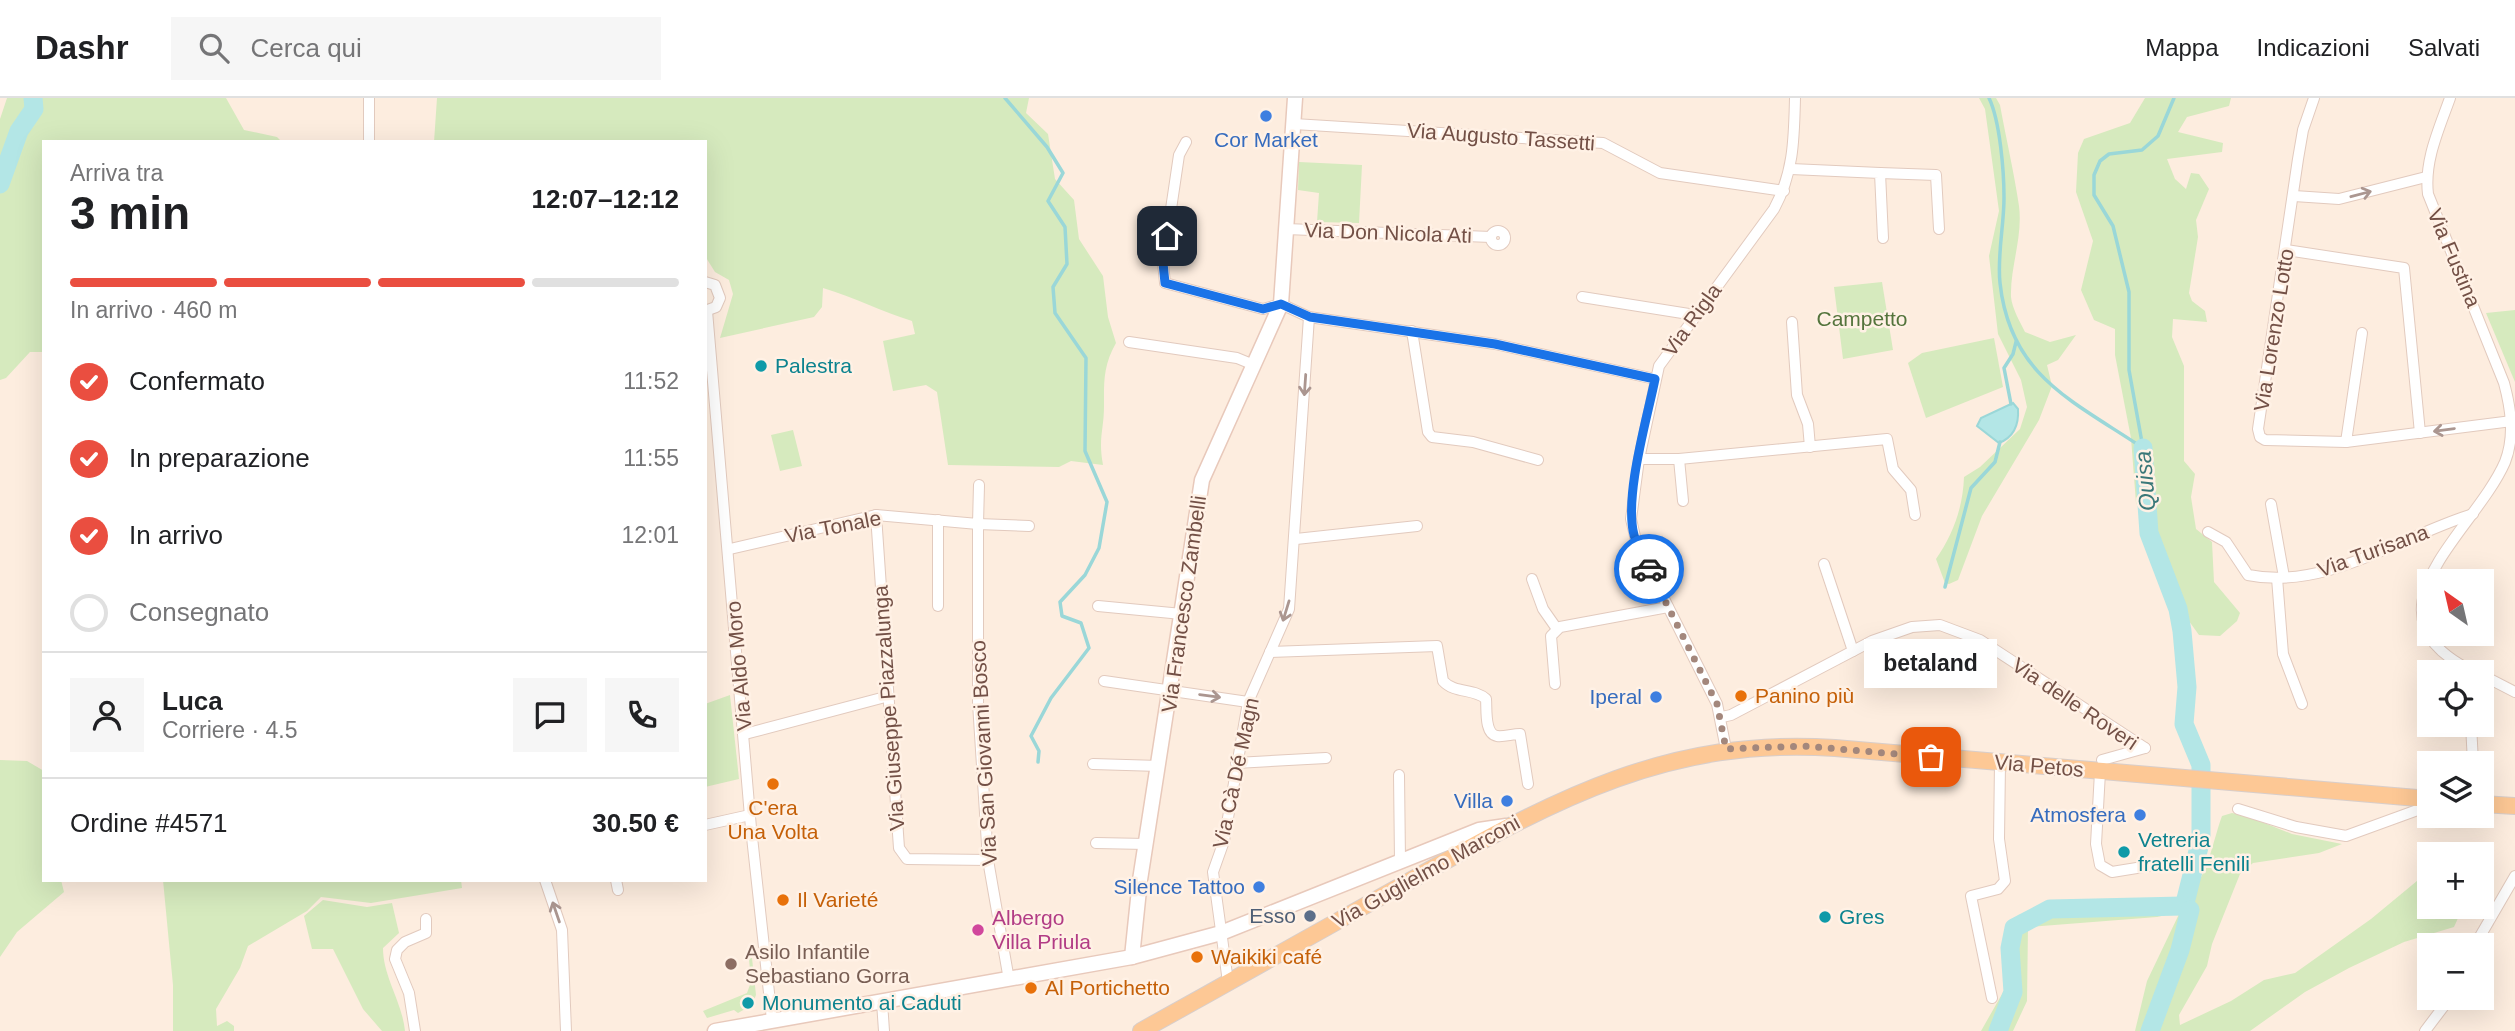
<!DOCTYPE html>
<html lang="it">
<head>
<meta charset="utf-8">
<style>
  :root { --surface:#fff; --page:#f6f6f6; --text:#202124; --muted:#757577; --line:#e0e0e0; --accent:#ea4e40 }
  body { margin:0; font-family:Arial,sans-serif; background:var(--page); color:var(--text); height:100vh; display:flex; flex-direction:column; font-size:26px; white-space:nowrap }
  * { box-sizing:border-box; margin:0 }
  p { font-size:23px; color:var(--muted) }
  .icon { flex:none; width:38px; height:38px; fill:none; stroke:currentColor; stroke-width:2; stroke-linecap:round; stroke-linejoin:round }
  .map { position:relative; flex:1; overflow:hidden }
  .side { position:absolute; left:42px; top:42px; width:665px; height:742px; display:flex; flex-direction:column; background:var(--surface); border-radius:0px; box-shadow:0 7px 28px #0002 }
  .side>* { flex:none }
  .needle { width:46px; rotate:326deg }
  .controls { position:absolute; left:2417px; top:471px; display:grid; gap:14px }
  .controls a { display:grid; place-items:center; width:77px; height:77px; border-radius:0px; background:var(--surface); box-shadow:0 7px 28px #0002; font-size:35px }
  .pin { position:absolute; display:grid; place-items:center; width:60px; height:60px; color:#fff; margin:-30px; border-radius:14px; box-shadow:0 4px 10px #0006 }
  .courier { position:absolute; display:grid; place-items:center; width:70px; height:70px; margin:-35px; border:5px solid #1a73e8; border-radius:50%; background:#fff; color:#222; box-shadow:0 2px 9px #0007 }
  .bubble { position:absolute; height:49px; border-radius:0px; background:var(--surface); box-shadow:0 7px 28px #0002; font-size:23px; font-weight:800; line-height:49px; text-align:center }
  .headline em { font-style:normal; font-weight:800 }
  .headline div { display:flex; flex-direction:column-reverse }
  .headline { display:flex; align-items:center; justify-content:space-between; height:119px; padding:0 28px }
  h1 { font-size:46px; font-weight:800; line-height:52px }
  .bar { display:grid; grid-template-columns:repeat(4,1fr); gap:10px 7px; align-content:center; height:84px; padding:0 28px }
  .bar i { height:9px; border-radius:5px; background:var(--line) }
  .bar .on { background:var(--accent) }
  .bar p { grid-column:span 4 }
  .line { display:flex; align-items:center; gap:18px; padding:0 28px; border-top:2px solid var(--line) }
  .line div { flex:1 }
  .round { display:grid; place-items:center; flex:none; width:74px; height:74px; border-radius:0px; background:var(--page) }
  ol { padding:0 28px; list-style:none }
  li { display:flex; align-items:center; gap:21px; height:77px }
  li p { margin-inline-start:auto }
  li .icon { padding:7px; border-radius:50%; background:var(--accent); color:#fff; stroke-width:4 }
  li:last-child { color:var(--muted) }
  li i { width:38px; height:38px; border:4px solid var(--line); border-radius:50% }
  header { display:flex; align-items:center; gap:42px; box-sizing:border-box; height:98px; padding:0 35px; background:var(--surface); border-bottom:2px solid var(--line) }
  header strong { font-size:33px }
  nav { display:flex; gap:38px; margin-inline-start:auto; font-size:24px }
  .search { width:490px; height:63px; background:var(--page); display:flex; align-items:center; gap:18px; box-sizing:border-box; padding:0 24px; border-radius:0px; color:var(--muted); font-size:26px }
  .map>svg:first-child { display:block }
  .green { fill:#d6eabe }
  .water { fill:#b3e6e6; stroke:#9ad7d8; stroke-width:2 }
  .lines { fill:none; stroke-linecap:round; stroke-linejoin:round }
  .stream { stroke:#9ad7d8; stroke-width:3.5 }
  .river { stroke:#b3e6e6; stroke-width:19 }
  .street-casing { stroke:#e2cabe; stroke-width:12 }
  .secondary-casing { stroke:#e8c9bb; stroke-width:17 }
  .primary-casing { stroke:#d8cecb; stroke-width:18 }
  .street { stroke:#fff; stroke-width:10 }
  .secondary { stroke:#fff; stroke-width:14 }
  .primary { stroke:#fdc895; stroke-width:16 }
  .oneway { stroke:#ab9690 }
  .done { stroke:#a3877c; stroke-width:7; stroke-dasharray:0 12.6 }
  .route { stroke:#1a73e8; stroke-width:9 }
  .shop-dot { fill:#3f7fe0; stroke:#fff1e5; stroke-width:2.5 }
  .culture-dot { fill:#0f9aa8; stroke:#fff1e5; stroke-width:2.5 }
  .food-dot { fill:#e8710a; stroke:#fff1e5; stroke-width:2.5 }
  .service-dot { fill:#5c6f8a; stroke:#fff1e5; stroke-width:2.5 }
  .hotel-dot { fill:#d1479c; stroke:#fff1e5; stroke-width:2.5 }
  .education-dot { fill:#8d6e63; stroke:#fff1e5; stroke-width:2.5 }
  .labels { text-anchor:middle; stroke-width:5; stroke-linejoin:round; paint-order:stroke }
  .street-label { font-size:21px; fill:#735046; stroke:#fff1e5 }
  .shop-label { font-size:21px; fill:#366cbe; stroke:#fff1e5; text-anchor:end }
  .park-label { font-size:21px; fill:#54743c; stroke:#fff1e5 }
  .culture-label { font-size:21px; fill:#0d838f; stroke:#fff1e5; text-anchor:start }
  .food-label { font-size:21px; fill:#c56008; stroke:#fff1e5; text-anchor:start }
  .service-label { font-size:21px; fill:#4e5e75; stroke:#fff1e5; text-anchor:end }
  .hotel-label { font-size:21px; fill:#b23c85; stroke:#fff1e5; text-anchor:start }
  .education-label { font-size:21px; fill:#785e54; stroke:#fff1e5; text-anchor:start }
  .water-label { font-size:23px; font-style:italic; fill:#3a7879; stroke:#fff1e5 }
</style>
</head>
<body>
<header>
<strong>Dashr</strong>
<div class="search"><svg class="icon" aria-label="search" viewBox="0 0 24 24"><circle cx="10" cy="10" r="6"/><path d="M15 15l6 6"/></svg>Cerca qui</div>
<nav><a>Mappa</a><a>Indicazioni</a><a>Salvati</a></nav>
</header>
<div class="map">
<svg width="2515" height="933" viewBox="0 0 2515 933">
  <rect width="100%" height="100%" fill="#fdeddf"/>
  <g class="green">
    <polygon points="7,0 226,0 244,32 277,39 282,44 44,44 44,254 30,254 6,280 0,282 0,21"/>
    <path d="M 437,0 L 1029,0 L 1026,15 L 1048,36 L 1055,81 L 1074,102 L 1079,141 L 1103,178 L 1108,219 L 1116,245 C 1103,268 1104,284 1104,308 C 1104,332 1098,340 1103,367 L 1071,363 L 1059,369 L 948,367 L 937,294 L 926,287 L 893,293 L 883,243 L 915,236 L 912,223 C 882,214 854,199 823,190 L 822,209 L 814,219 L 720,240 L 733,196 L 729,182 L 715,174 L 705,158 L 705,44 L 434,44 Z"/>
    <path d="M 1979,0 L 1996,0 L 2000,7 C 2006,40 2014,74 2019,108 C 2023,139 2010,169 2011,199 C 2012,210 2020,224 2025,234 L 2050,244 L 2076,237 L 2058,262 L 2047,267 L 2052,288 L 2039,322 L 1982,418 L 1958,482 L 1949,486 L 1945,485 L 1936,461 C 1953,437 1963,409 1964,379 L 1980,369 L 2020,331 L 2027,309 L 2021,282 L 1998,236 L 1989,158 L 1999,113 L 1985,11 Z"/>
    <polygon points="2145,0 2231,0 2229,8 2187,19 2178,34 2223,45 2222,54 2167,61 2175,81 2186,91 2191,75 2199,76 2209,91 2196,122 2198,139 2189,195 2192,203 2205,213 2207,224 2173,221 2172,239 2184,268 2184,363 2195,376 2191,399 2196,431 2212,444 2214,484 2240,515 2237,523 2220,538 2199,537 2176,505 2167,464 2136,405 2131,340 2115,257 2115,231 2094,222 2081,192 2093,143 2076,94 2078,55 2084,41 2130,25"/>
    <polygon points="1299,64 1362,67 1359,125 1317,124 1319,95 1298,92"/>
    <polygon points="1882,184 1893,252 1843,261 1834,189"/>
    <polygon points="2515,212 2515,284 2486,215"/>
    <polygon points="1994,240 2003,289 1926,320 1908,265 1922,255"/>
    <polygon points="793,332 802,368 780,373 771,337"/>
    <polygon points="730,597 739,681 705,689 705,606"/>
    <polygon points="0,662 27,663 44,673 44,782 61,782 64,794 17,834 0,859"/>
    <path d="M 2232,715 L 2247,718 L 2292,736 L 2342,746 L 2319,755 L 2253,765 L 2240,776 L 2212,846 L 2207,868 L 2179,917 L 2180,927 L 2231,903 L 2264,882 L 2295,875 L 2371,821 L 2429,773 L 2429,808 L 2463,809 L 2454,829 L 2404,844 L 2349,870 L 2305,894 L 2250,933 L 2135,933 L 2147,883 L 2180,814 L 2157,819 L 2028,829 L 2027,903 L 2013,933 L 1981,933 L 2010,882 L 2010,835 L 2018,817 L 2060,808 L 2174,808 C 2206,793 2211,748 2222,718 Z"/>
    <polygon points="163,782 461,782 462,790 371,805 321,799 307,813 248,848 240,870 216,911 217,928 227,923 234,928 234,933 173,933 173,887"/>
    <path d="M 323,802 L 367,809 L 392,805 L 399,835 L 383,850 C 383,879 402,903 405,933 L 382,933 L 363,911 L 333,851 L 312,851 L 304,818 Z"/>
    <polygon points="752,860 756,897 752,907 738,915 734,912 707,920 703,913 747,895 751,884 749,861"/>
  </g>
  <path class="water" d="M 2013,305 L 2018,311 C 2019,326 2014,339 1999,345 L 1977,328 L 1981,320 Z"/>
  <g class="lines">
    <g class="stream">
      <polyline points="1005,0 1047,49 1063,75 1048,103 1065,129 1067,166 1053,189 1055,215 1086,260 1085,353 1107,404 1099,450 1085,477 1060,504 1062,518 1081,525 1089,550 1051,600 1031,638 1039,653 1038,664"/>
      <path d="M 1989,0 C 2000,23 2004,73 2004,100 C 2004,128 1997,157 2000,185 C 2010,278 2073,303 2143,350"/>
      <polyline points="2011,306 2004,270 2013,256 2016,244"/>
      <polyline points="2143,350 2129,272 2129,194 2113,128 2094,97 2094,77 2100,63 2109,56 2142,52 2158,38 2174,0"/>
      <polyline points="1945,489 1971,390 1995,364 2000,344"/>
    </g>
    <g class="river">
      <polyline points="0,86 19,33 34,11 33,0"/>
      <polyline points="2143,350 2149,435 2178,511 2182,533 2187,589 2184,626 2201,667 2201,741 2184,809"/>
      <polyline points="1998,933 2013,894 2010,850 2014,830 2050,811 2183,808"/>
      <polyline points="2150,933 2180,852 2190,812"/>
    </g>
    <defs>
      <g id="street">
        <polyline points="369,0 369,44"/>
        <polyline points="2314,0 2303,32 2298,61 2258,331 2260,339 2265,342 2346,344 2512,323"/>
        <path d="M 2450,0 C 2439,31 2424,63 2428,96 L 2504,285 C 2511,311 2515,338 2505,364 C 2474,435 2354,516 2474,574"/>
        <polyline points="1294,26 1603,45 1660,75 1784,93"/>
        <polyline points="1186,44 1179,57 1163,165 1165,185 1263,211 1281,206 1309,219 1495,246 1655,281"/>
        <polyline points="1791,71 1880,75 1883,140"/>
        <polyline points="1880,75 1936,77 1939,131"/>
        <polyline points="2294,98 2339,101 2426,79"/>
        <polyline points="1286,131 1491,139"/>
        <circle cx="1498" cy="140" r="7"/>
        <polyline points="2286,152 2404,170 2420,335"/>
        <polyline points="705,184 715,187 720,200 716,209 705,213"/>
        <polyline points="1582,199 1695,217"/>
        <polyline points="707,213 751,730 772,922"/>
        <polyline points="1792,224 1797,297 1808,326 1810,349"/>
        <polyline points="1412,233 1428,334 1432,339 1473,344 1538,362"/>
        <polyline points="1129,244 1237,260 1254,267"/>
        <polyline points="2346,344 2362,235"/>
        <polyline points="1639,361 1679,361 1887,341 1893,371 1911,392 1915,417"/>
        <polyline points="1679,361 1683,403"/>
        <polyline points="2271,406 2284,479"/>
        <polyline points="876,417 899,750 907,761 988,762"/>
        <path d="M 2208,434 L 2226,444 L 2248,477 C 2326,493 2401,438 2473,416"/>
        <polyline points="1296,441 1417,428"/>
        <polyline points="730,451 876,417 978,426 979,387"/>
        <polyline points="1824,466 1853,553"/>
        <polyline points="2277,480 2283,556 2302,606"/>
        <polyline points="1532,481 1543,511 1557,531"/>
        <polyline points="938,508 938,422"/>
        <polyline points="1098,508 1182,516"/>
        <path d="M 1270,554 L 1437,548 L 1443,583 C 1455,596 1474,590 1486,601 C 1487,611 1484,636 1497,638 C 1504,639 1512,636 1520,636 L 1528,686"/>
        <polyline points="2482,577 2515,594"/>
        <polyline points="1104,583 1248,604"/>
        <polyline points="1555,586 1551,538 1560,529 1668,509"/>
        <polyline points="1722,619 1731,617 1872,543 1912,529 1940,527 1980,542 2145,650"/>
        <polyline points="2471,626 2473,665"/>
        <polyline points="745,636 889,598"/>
        <path d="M 1726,651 L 1717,606 L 1637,447 L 1631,421 L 1639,361 L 1659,268 L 1774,111 C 1794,74 1794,40 1795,0"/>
        <polyline points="2102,662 2145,650"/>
        <polyline points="1236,665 1326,660"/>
        <polyline points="1093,666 1159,668"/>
        <polyline points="2100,674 2096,746 2100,767 2112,774 2149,768"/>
        <polyline points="1399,677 1400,763"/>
        <polyline points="2238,711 2296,729 2346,738 2423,710 2429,701"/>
        <polyline points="705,727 750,717"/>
        <polyline points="1096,745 1146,746"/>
        <polyline points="545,782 562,832 566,933"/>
        <polyline points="616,782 618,792"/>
        <polyline points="2475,847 2515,778"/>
        <polyline points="1009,882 988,762 978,605 978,426 1029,428"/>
        <polyline points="1228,884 1213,774 1224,743 1248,604 1289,511 1309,219"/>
        <polyline points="1992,900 1971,798 1998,791 2005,783 1999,741 2000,665"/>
        <polyline points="882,904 884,933"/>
        <polyline points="415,933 409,895 395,861 397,852 405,844 426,835 426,821"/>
        <polyline points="2425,933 2450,900"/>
      </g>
      <g id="secondary">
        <polyline points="1132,859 1140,782 1202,382 1281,206 1295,0"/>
        <polyline points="715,933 1132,859 1221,835 1479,732 1506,728"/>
      </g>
      <g id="primary">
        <polyline points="2482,706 2515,708"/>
        <path d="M 1141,933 C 1226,886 1311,838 1395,791 C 1543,709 1659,638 1835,650 L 2429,701"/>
      </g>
    </defs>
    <use href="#street" class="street-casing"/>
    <use href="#secondary" class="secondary-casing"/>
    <use href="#primary" class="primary-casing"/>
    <use href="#street" class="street"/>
    <use href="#secondary" class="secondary"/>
    <use href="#primary" class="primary"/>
  </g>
  <defs><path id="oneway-shaft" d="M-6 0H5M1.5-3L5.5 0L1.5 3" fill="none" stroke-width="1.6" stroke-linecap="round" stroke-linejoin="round" transform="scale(1.75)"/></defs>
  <g class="oneway">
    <use href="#oneway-shaft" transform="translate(2361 96) rotate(-15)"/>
    <use href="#oneway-shaft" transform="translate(1305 287) rotate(94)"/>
    <use href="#oneway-shaft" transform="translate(2444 332) rotate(172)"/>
    <use href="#oneway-shaft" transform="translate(1286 513) rotate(107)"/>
    <use href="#oneway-shaft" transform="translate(1210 598) rotate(8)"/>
    <use href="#oneway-shaft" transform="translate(556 814) rotate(-109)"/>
  </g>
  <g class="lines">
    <polyline class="done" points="1649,471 1717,606 1726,651 1804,648 1931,659"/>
    <path class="route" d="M 1167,138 L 1163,165 L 1165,185 L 1263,211 L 1281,206 L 1310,219 L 1495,246 L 1655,281 C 1647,321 1624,398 1634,437 C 1637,449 1644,460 1649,471"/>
  </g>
  <g class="shop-dot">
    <circle cx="1266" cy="18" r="7"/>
    <circle cx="1656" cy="599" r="7"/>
    <circle cx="1507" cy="703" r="7"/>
    <circle cx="2140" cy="717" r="7"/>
    <circle cx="1259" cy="789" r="7"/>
  </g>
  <g class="culture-dot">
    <circle cx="761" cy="268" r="7"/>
    <circle cx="2124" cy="754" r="7"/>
    <circle cx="1825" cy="819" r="7"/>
    <circle cx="748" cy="905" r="7"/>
  </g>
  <g class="food-dot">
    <circle cx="1741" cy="598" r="7"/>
    <circle cx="773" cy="686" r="7"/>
    <circle cx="783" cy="802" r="7"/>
    <circle cx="1197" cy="859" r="7"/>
    <circle cx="1031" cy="890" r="7"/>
  </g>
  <circle class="service-dot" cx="1310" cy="818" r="7"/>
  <circle class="hotel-dot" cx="978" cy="832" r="7"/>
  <circle class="education-dot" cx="731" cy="866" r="7"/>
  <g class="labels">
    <g class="street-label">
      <text transform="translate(1501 39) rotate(4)" y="7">Via Augusto Tassetti</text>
      <text transform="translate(1388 135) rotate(2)" y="7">Via Don Nicola Ati</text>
      <text transform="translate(2454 160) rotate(67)" y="7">Via Fustina</text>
      <text transform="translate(1692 222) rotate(-54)" y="7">Via Rigla</text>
      <text transform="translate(2274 232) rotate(-81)" y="7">Via Lorenzo Lotto</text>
      <text transform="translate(833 429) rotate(-11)" y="7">Via Tonale</text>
      <text transform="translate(2373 453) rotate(-20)" y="7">Via Turisana</text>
      <text transform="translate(1184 506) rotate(-82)" y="7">Via Francesco Zambelli</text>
      <text transform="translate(739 568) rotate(-95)" y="7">Via Aldo Moro</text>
      <text transform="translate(2075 606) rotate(34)" y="7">Via delle Roveri</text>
      <text transform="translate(889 610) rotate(-94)" y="7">Via Giuseppe Piazzalunga</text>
      <text transform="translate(984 655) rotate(-93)" y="7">Via San Giovanni Bosco</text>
      <text transform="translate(2039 668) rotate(5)" y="7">Via Petos</text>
      <text transform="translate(1236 675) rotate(-78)" y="7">Via Cà Dé Magn</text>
      <text transform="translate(1426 774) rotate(-29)" y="7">Via Guglielmo Marconi</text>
    </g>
    <g class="shop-label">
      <text x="1266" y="49" text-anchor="middle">Cor Market</text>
      <text x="1642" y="606">Iperal</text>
      <text x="1493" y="710">Villa</text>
      <text x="2126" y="724">Atmosfera</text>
      <text x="1245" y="796">Silence Tattoo</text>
    </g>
    <g class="park-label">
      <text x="1862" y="228">Campetto</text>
    </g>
    <g class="culture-label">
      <text x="775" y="275">Palestra</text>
      <text x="2138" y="749">Vetreria<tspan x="2138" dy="24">fratelli Fenili</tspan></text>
      <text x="1839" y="826">Gres</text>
      <text x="762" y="912">Monumento ai Caduti</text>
    </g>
    <g class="food-label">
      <text x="1755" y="605">Panino più</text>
      <text x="773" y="717" text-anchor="middle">C'era<tspan x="773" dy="24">Una Volta</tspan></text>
      <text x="797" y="809">Il Varieté</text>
      <text x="1211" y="866">Waikiki café</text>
      <text x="1045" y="897">Al Portichetto</text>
    </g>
    <g class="service-label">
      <text x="1296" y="825">Esso</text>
    </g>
    <g class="hotel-label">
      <text x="992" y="827">Albergo<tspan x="992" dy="24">Villa Priula</tspan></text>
    </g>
    <g class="education-label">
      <text x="745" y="861">Asilo Infantile<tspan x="745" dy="24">Sebastiano Gorra</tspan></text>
    </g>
    <g class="water-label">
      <text transform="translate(2145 383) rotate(-95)" y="8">Quisa</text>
    </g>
  </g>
</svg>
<div class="controls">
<a><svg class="needle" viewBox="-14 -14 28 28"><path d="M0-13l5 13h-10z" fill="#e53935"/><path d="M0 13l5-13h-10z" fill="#757577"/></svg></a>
<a><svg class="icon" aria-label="locate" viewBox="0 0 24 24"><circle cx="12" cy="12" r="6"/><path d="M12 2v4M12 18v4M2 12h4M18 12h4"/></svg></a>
<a><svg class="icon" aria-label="layers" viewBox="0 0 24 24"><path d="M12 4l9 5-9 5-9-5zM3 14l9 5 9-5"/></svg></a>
<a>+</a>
<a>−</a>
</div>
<div class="pin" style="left:1931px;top:659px;background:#ea580c"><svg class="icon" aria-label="bag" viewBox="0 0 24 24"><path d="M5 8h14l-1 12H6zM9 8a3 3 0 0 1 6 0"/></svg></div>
<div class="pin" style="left:1167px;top:138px;background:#1f2937"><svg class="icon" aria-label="home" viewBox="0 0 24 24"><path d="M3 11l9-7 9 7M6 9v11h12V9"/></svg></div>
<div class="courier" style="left:1649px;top:471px"><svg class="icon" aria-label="car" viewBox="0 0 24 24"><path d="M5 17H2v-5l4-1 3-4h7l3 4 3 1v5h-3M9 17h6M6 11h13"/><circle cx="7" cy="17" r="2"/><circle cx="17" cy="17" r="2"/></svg></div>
<div class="bubble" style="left:1864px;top:541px;width:133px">betaland</div>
<section class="side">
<div class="headline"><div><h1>3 min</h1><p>Arriva tra</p></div><em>12:07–12:12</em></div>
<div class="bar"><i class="on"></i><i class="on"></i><i class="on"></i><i></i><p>In arrivo · 460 m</p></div>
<ol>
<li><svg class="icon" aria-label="check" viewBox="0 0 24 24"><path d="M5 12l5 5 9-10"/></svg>Confermato<p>11:52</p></li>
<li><svg class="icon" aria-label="check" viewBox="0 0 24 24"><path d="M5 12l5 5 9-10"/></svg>In preparazione<p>11:55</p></li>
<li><svg class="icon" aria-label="check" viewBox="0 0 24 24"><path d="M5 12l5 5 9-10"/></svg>In arrivo<p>12:01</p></li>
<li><i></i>Consegnato</li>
</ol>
<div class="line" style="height:126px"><a class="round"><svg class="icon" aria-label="person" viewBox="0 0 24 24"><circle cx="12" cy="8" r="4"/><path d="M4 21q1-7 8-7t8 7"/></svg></a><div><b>Luca</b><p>Corriere · 4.5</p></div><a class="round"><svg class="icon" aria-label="chat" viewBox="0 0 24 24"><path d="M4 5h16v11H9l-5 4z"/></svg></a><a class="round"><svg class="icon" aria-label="phone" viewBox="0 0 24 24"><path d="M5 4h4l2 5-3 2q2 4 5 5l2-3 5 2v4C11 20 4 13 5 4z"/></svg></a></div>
<div class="line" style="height:91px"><div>Ordine #4571</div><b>30.50 €</b></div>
</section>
</div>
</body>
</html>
